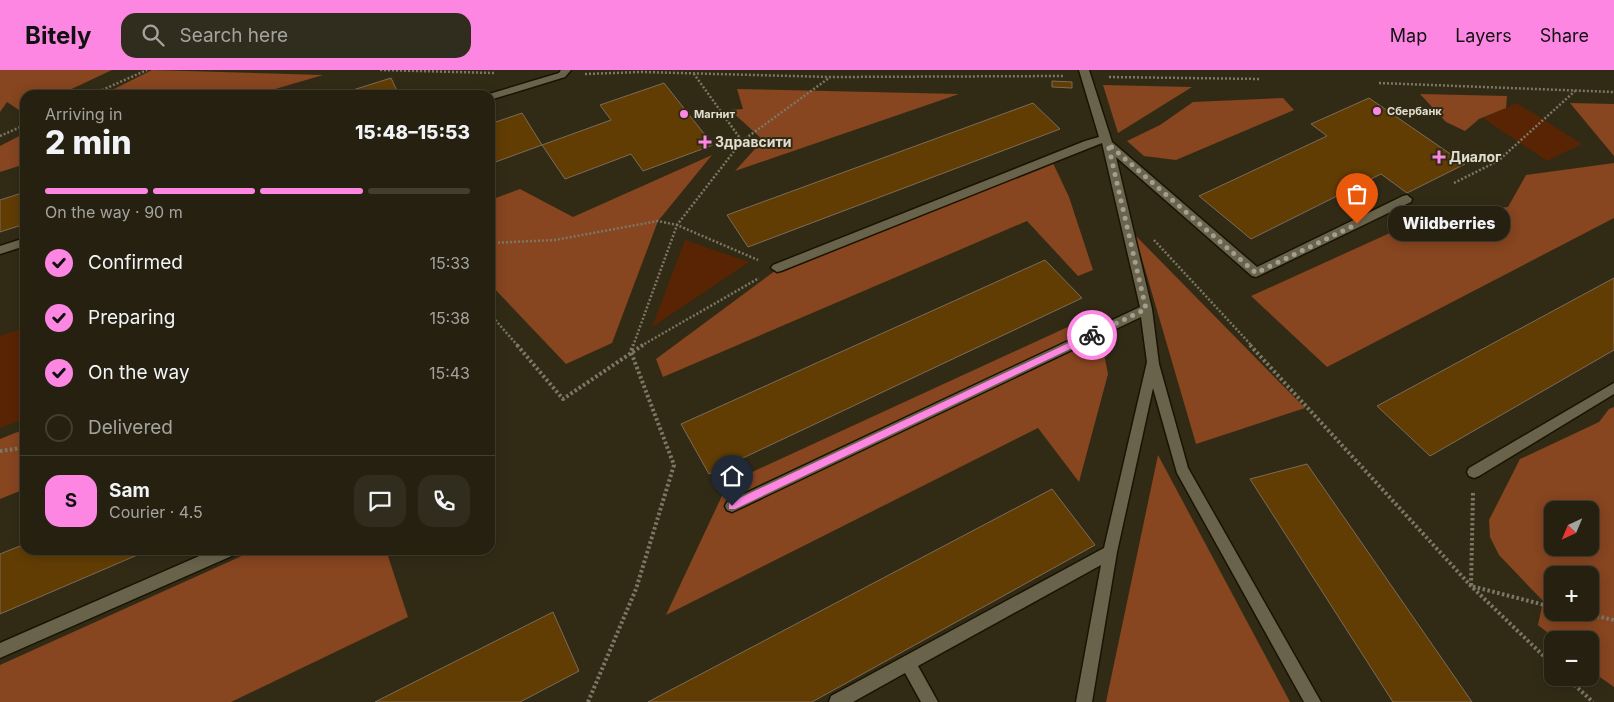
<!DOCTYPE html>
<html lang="en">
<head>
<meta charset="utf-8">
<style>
  :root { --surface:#252010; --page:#312d1e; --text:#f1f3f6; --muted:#a3a39f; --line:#423e30; --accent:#fd86e3 }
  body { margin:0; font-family:Inter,sans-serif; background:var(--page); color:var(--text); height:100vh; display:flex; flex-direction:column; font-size:19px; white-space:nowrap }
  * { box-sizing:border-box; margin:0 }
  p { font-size:16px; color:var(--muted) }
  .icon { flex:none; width:28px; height:28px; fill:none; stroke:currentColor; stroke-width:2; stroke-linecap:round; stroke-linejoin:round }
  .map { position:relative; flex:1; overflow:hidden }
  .side { position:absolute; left:20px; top:20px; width:475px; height:465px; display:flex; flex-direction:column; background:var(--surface); border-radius:15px; box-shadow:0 2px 12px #0003,0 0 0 1px var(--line) }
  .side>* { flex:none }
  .needle { width:32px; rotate:224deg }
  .buttons { position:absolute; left:1544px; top:431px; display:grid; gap:10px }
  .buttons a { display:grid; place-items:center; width:55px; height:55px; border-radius:10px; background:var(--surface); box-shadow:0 2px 12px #0003,0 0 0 1px var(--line); font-size:25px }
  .pin { position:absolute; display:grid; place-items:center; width:42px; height:42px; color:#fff; margin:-51px -21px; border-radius:50% 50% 50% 0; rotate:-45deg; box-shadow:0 0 5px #0007 }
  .pin .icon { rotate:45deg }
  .courier { position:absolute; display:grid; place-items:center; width:50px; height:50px; margin:-25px; border:4px solid #fd86e3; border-radius:50%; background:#fff; color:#222; box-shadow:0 1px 6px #0007 }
  .bubble { position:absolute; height:35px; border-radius:15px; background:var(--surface); box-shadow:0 2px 12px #0003,0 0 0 1px var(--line); font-size:16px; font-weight:800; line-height:35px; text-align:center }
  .summary em { font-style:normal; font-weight:800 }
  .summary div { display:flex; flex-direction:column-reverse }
  .summary { display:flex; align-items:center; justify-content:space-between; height:85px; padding:0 25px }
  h1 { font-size:32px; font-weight:800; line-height:38px }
  .bar { display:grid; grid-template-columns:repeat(4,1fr); gap:8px 5px; align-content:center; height:60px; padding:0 25px }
  .bar i { height:6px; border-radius:4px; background:var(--line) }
  .bar .current { background:var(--accent) }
  .bar p { grid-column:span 4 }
  .line { display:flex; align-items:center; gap:12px; padding:0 25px; border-top:1px solid var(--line) }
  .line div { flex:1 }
  .round { display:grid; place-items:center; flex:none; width:52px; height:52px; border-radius:15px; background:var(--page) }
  ol { padding:0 25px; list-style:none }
  li { display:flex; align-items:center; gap:15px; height:55px }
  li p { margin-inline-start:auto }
  li .icon { padding:5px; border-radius:50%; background:var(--accent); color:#111; stroke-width:4 }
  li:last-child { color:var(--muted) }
  li i { width:28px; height:28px; border:2px solid var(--line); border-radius:50% }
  header { display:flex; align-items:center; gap:30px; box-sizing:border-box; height:70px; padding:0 25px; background:var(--accent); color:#111 }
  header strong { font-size:24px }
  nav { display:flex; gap:28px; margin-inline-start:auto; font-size:18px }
  .search { width:350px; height:45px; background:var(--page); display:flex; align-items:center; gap:12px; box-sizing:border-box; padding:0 18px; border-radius:15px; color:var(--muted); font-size:19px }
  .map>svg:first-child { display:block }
  .green { fill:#592403 }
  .forest { fill:#874520; fill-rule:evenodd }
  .building { fill:#613d04; stroke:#7c6b58 }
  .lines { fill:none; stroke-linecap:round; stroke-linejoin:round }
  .service-casing { stroke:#191301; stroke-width:3 }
  .path-far1 { stroke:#7c7766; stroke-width:2.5; stroke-dasharray:2 2; stroke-linecap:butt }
  .path { stroke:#7c7766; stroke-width:4; stroke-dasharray:2.5 2.5; stroke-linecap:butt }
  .service { fill:#69634c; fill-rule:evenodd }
  .route { fill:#fd86e3 }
  .done { stroke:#a39f90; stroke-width:5; stroke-dasharray:0 9 }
  .poi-dot { fill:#fd86e3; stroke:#312b16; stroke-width:2 }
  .labels { text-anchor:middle; stroke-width:4; stroke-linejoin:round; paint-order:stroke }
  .far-poi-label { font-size:11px; font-weight:bold; fill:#e1ded1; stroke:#312b16; text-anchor:start }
  .poi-label { font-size:14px; font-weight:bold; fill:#e1ded1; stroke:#312b16; text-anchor:start }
</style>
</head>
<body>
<header>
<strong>Bitely</strong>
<div class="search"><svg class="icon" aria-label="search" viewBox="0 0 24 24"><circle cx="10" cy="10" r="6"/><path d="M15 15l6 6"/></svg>Search here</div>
<nav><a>Map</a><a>Layers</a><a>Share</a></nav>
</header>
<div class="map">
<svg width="1614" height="632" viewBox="0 0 1614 632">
  <rect width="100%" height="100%" fill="#312b16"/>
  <g class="green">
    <polygon points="1517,33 1582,74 1547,91 1483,48"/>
    <polygon points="685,170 749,192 652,257"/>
    <polygon points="25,257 25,349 0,358 0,266"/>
  </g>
  <g class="forest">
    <polygon points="0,0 112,0 63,23 25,25 25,37 19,40 7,32 0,42"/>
    <polygon points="152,0 323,5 255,25 102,25"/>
    <polygon points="1103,15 1192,17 1118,63"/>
    <polygon points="737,19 959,24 735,101 763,70 730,40 743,39"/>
    <polygon points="1420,24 1507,26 1506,38 1479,49 1465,61 1446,52"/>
    <polygon points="1283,28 1294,40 1176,90 1144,86 1127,71 1160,55 1193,32"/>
    <polygon points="1570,33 1614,34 1614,86"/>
    <polygon points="25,63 25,94 0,102 0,76"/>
    <polygon points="712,85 658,151 612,273 566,294 490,214 490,130 520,119 573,147"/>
    <polygon points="1052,91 1069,127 1093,200 1078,206 1027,151 663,307 656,289 783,195"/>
    <polygon points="1614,93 1614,148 1327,297 1251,226 1423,148 1458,142 1508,137 1526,105"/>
    <polygon points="1135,165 1305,338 1196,374"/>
    <polygon points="1096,244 1108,304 1079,412 1038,358 666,545 728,413"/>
    <path d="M 1614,337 L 1614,617 L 1590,600 L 1590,570 L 1557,570 L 1538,555 L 1543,531 L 1499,485 L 1490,467 L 1489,450 L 1520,389 L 1599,352 L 1609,339 ZM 1552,440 L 1590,440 L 1590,478 L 1552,478 ZM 1552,505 L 1590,505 L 1590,542 L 1552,542 Z"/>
    <polygon points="25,359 25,419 0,429 0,369"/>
    <polygon points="1158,385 1290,632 1106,632"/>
    <polygon points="255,480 386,480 408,547 231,632 0,632 0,595"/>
  </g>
  <g class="building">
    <polygon points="391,8 399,25 337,25"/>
    <polygon points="1052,11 1072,12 1072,18 1052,17"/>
    <polygon points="664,13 713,75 643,101 631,84 565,109 542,75 611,50 600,35"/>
    <polygon points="1369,28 1465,94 1407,123 1381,104 1251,169 1199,126 1327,66 1311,54"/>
    <polygon points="1033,33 1060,59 748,177 727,145"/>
    <polygon points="522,43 542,75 490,94 490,54"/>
    <polygon points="25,122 25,154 0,162 0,130"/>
    <polygon points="1045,190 1082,228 709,404 681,354"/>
    <polygon points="1614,208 1614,280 1430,386 1377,336"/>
    <polygon points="1307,394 1472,632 1393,632 1250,409"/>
    <polygon points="1052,419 1095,475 812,632 648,632"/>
    <polygon points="25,474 25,480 149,480 0,544 0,484"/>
    <polygon points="553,542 579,601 520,632 375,632"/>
  </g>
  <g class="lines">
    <defs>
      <g id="service">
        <polygon points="561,0 571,0 565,7 493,29 490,30 490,25 486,25 559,3"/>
        <polygon points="1079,0 1089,0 1112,72 1257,197 1403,126 1407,125 1412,129 1411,132 1256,207 1252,206 1116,87 1152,239 1159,294 1188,398 1321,632 1304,632 1177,403 1153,318 1117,482 1092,632 1076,632 1101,495 918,596 938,632 921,632 905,603 853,632 829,632 831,626 1104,478 1147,292 1141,247 732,442 727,440 725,436 727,432 1140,237 1102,73 781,201 777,202 771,198 773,195 1085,71 1099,67"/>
        <polygon points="25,168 25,176 0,184 0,176"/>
        <polygon points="1614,313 1614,324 1479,406 1474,408 1469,406 1467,402 1469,398"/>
        <polygon points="213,480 236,480 234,485 0,588 0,573"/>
      </g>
    </defs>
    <use href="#service" class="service-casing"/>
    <g class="path-far1">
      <polyline points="380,0 494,3"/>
      <polyline points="585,4 642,2 830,7 1064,6"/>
      <polyline points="1109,7 1261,9"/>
      <polyline points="1379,13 1614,22"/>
      <polyline points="91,25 147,0"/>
      <polyline points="0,66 25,55"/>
      <polyline points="742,71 829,8"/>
      <polyline points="1454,113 1498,91 1575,21"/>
      <polyline points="1154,170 1252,276"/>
      <polyline points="490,173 555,170 658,151 677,155 758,190"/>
      <polyline points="490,244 518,276"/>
      <polyline points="633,276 677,155 742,71 694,4"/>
      <polyline points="641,276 759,208"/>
    </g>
    <g class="path">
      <polyline points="517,275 563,329 643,275"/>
      <polyline points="1250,275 1471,516 1552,594"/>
      <polyline points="0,381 15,379 25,375"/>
      <polyline points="1473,423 1471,516 1552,537"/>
      <polyline points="1577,542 1614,550"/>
      <polyline points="1567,608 1593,632"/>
      <polyline points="588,632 636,519 674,395 631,282 633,275"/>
    </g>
    <use href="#service" class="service"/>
  </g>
  <polygon class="route" points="1092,262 1096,265 1095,267 735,439 729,439 729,433"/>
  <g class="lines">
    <polyline class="done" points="1092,265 1146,239 1108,74 1256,203 1357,154"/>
  </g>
  <g class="poi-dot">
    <circle cx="1377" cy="41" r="5"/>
    <circle cx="684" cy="44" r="5"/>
    <path d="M702.5 64.5h5v5h5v5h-5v5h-5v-5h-5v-5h5z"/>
    <path d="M1436.5 79.5h5v5h5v5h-5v5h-5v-5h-5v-5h5z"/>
  </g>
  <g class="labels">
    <g class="far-poi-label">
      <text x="1387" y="45">Сбербанк</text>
      <text x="694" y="48">Магнит</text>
    </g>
    <g class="poi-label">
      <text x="715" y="77">Здравсити</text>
      <text x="1449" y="92">Диалог</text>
    </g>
  </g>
</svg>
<div class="buttons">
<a><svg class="needle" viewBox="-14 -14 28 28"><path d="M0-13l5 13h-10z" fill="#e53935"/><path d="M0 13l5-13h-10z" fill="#a3a39f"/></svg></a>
<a>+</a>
<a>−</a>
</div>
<div class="pin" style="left:1357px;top:154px;background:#ea580c"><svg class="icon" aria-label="bag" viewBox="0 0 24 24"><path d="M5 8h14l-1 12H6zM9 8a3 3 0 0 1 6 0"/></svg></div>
<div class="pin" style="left:732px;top:436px;background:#1f2937"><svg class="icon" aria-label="home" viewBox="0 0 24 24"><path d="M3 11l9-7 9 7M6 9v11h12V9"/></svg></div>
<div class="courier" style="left:1092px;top:265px"><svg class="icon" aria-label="bike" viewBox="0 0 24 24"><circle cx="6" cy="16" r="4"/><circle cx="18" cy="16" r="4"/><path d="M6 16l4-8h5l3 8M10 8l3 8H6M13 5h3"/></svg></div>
<div class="bubble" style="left:1388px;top:136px;width:122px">Wildberries</div>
<section class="side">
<div class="summary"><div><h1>2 min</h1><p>Arriving in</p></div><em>15:48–15:53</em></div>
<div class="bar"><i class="current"></i><i class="current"></i><i class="current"></i><i></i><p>On the way · 90 m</p></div>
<ol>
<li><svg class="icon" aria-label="check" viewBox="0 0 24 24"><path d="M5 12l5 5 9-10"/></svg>Confirmed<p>15:33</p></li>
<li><svg class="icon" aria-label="check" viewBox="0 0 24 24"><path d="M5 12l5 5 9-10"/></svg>Preparing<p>15:38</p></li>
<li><svg class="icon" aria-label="check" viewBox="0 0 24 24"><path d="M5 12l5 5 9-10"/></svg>On the way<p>15:43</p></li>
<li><i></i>Delivered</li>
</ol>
<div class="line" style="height:90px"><b class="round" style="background:var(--accent);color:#111">S</b><div><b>Sam</b><p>Courier · 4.5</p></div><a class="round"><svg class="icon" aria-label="chat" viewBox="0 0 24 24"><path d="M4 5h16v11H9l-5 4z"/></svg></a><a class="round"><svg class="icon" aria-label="phone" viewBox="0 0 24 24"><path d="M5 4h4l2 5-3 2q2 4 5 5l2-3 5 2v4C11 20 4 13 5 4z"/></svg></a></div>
</section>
</div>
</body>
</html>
